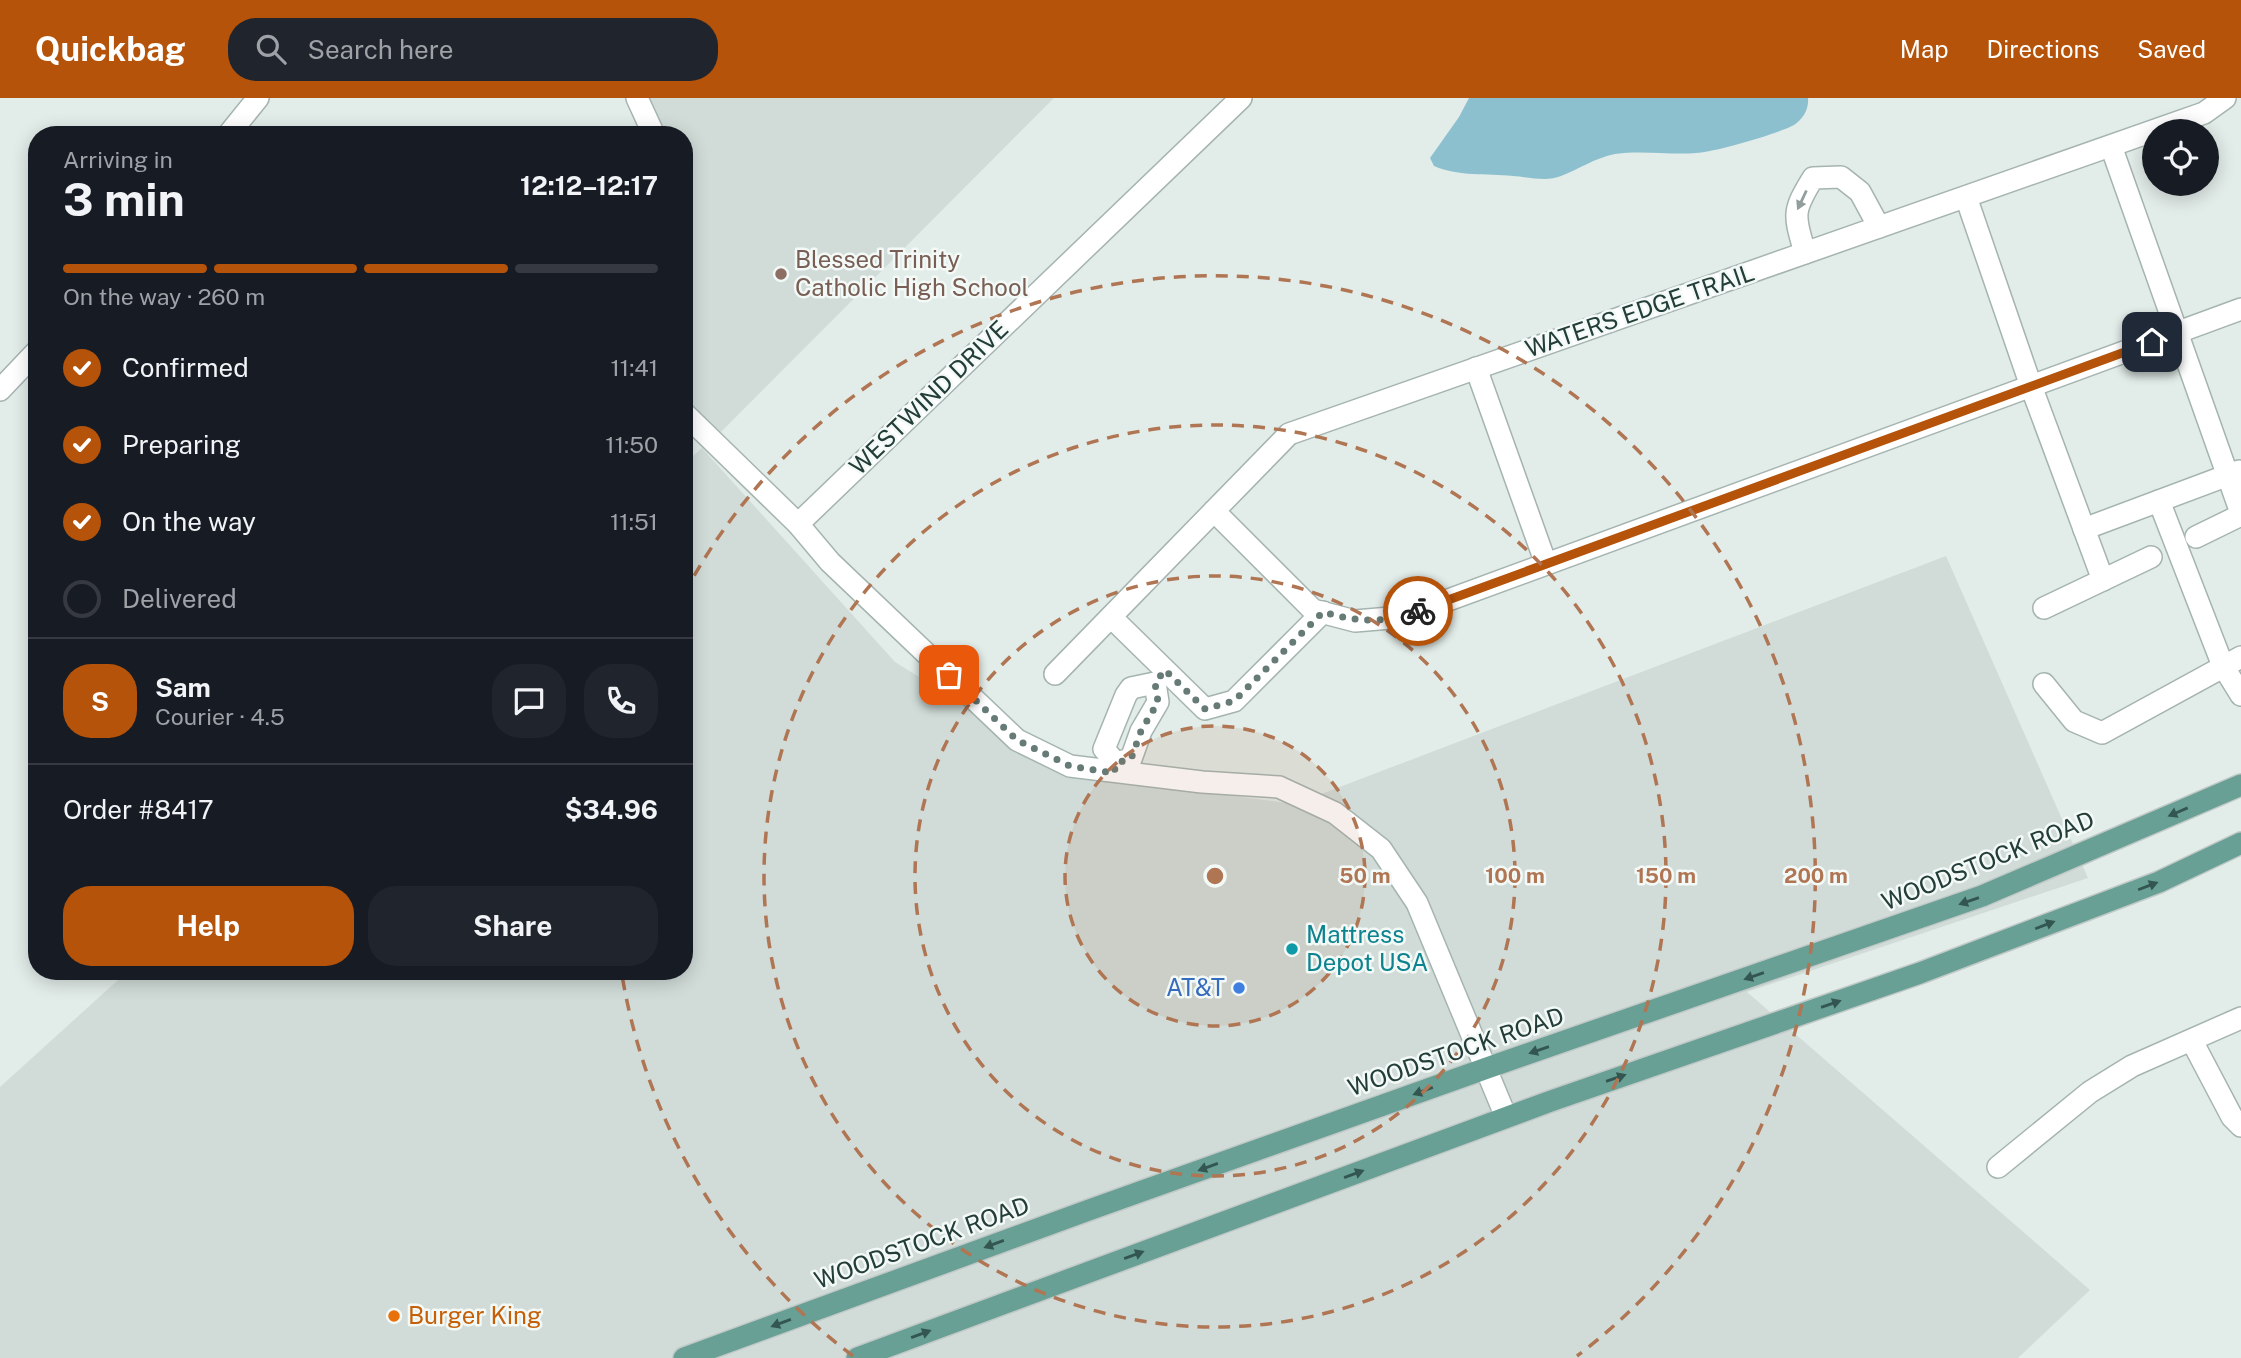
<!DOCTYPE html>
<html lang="en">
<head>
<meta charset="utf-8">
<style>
  :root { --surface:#171b24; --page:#20242c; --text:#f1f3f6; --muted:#9ea1a6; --line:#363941; --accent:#b45309 }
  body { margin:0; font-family:"Public Sans",sans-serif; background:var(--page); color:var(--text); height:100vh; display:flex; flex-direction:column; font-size:26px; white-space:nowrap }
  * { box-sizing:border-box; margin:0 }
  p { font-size:23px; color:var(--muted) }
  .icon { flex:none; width:38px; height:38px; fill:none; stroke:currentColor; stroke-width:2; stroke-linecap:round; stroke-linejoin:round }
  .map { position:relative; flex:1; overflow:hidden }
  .side { position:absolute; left:28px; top:28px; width:665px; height:854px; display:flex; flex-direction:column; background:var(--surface); border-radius:28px; box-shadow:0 4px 18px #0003 }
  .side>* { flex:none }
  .tools { position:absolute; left:2142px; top:21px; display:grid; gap:14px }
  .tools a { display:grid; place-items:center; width:77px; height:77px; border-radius:50%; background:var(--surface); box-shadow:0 4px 18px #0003; font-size:35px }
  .pin { position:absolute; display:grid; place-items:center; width:60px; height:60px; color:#fff; margin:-30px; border-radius:14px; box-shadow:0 4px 10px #0006 }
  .courier { position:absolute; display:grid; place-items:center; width:70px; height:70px; margin:-35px; border:5px solid #b45309; border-radius:50%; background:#fff; color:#222; box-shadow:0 2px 9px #0007 }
  .head em { font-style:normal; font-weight:700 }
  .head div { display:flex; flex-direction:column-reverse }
  .head { display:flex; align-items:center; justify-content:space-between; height:119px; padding:0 35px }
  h1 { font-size:46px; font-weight:700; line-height:52px }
  .bar { display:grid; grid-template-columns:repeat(4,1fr); gap:10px 7px; align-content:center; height:84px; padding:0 35px }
  .bar i { height:9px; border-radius:5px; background:var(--line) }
  .bar .on { background:var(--accent) }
  .bar p { grid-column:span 4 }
  .line { display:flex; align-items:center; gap:18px; padding:0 35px; border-top:2px solid var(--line) }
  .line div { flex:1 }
  .round { display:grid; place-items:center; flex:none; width:74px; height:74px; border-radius:28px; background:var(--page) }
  ol { padding:0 35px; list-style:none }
  li { display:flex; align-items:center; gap:21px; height:77px }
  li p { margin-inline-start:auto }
  li .icon { padding:7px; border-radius:50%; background:var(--accent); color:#fff; stroke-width:4 }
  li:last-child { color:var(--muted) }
  li i { width:38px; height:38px; border:4px solid var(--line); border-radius:50% }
  .primary-button { display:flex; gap:14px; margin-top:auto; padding:14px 35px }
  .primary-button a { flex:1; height:80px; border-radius:28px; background:var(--accent); color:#fff; font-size:28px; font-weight:700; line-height:80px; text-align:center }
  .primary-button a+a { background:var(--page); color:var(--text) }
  header { display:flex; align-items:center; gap:42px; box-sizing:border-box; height:98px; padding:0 35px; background:var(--accent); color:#fff }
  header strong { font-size:33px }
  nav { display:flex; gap:38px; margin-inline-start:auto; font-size:24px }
  .search { width:490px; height:63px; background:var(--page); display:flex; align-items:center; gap:18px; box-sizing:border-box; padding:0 24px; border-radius:28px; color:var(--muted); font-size:26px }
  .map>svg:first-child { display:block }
  .built { fill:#d1dcd8 }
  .water { fill:#8cc0cf }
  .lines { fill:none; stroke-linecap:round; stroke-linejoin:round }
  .minor-casing { stroke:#a5b4b0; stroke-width:24 }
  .primary-casing { stroke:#c1c9c7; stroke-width:24 }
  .minor { stroke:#fff; stroke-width:21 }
  .primary { stroke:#68a096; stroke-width:21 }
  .oneway { fill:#919e9c }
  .oneway2 { fill:#345650 }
  .done { stroke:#667a76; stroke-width:7; stroke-dasharray:0 12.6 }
  .route { stroke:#b45309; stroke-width:9 }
  .ring { fill:none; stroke:#b07553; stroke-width:3.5; stroke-dasharray:12 9 }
  .education-dot { fill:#8d6e63; stroke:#f3f9f6; stroke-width:2.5 }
  .culture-dot { fill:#0f9aa8; stroke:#f3f9f6; stroke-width:2.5 }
  .shop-dot { fill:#3f7fe0; stroke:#f3f9f6; stroke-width:2.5 }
  .food-dot { fill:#e8710a; stroke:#f3f9f6; stroke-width:2.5 }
  .labels { text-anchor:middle; stroke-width:5; stroke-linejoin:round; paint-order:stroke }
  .education-label { font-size:24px; fill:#785e54; stroke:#f3f9f6; text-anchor:start }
  .street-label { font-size:24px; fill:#233d38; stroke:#f3f9f6 }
  .culture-label { font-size:24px; fill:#0d838f; stroke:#f3f9f6; text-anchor:start }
  .shop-label { font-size:24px; fill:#366cbe; stroke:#f3f9f6; text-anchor:end }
  .food-label { font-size:24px; fill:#c56008; stroke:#f3f9f6; text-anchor:start }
  .centre { fill:#b07553; stroke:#f3f9f6; stroke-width:3.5 }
  .ring-label { font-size:21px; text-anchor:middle; font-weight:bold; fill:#b07553; stroke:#f3f9f6; stroke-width:5; stroke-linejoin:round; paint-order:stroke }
</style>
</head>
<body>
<header>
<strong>Quickbag</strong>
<div class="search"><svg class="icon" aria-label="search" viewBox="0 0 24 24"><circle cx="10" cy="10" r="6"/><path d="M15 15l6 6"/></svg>Search here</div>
<nav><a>Map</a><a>Directions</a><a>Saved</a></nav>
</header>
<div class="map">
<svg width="2241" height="1260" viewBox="0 0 2241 1260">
  <rect width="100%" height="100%" fill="#e2ece8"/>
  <g class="built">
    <polygon points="637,0 1054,0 712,343 684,315 684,37 654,37"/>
    <polygon points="702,350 895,564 1077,677 1295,706 1946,458 2088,780 1747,894 2090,1192 2018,1260 0,1260 0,989 128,873 684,873 684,366"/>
  </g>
  <path class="water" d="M 1469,0 L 1808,0 C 1809,11 1803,21 1794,27 C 1777,36 1715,54 1696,55 C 1669,57 1642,52 1615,56 C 1595,60 1579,71 1561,78 C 1547,84 1528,79 1513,78 C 1486,75 1460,79 1434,68 L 1430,60 L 1459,19 Z"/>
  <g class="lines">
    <defs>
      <g id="minor">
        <polyline points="637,0 654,37"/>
        <polyline points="228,37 258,0"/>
        <polyline points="2111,48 2241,415"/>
        <polyline points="1966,99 2031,288 2103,482"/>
        <path d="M 1805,155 C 1794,116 1792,114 1813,80 L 1841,79 L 1860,94 L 1879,129"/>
        <polyline points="1476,270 1546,466"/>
        <polyline points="0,292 37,253"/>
        <polyline points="684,315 798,426 830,464 1017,642 1070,668 1202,684 1279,689 1335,715 1381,751 1417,805 1506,1019"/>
        <polyline points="2159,403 2223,568 2241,597"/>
        <polyline points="1214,413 1313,512 1355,523 1402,519 2241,211"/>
        <polyline points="798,426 1241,0"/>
        <polyline points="2084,431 2239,373"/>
        <polyline points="2196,439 2241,417"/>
        <polyline points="2044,510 2151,459"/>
        <polyline points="1111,519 1205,611 1234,603 1323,514"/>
        <polyline points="1055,576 1289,336 2204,15 2225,0"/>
        <polyline points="2044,586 2074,623 2102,635 2241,559"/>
        <polyline points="1116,665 1104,651 1126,597 1131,590 1155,585"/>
        <polyline points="1116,665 1131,661 1141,633 1158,604 1155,585"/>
        <polyline points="2192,943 2232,1019 2241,1028"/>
        <polyline points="1998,1069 2090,994 2132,968 2241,920"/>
      </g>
      <g id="primary">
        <polyline points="684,1260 1089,1112 1487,970 1982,798 2241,687"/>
        <polyline points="857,1260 1551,1003 1920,875 2159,784 2241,745"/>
      </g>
    </defs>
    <use href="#minor" class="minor-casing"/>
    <use href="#primary" class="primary-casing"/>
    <use href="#minor" class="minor"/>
    <use href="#primary" class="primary"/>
  </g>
  <defs><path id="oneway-solid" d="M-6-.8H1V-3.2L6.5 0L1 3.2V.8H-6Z" transform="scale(1.75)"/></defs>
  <use class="oneway" href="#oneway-solid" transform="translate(1802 102) rotate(115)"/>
  <g class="oneway2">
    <use href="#oneway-solid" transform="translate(2178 714) rotate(157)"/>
    <use href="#oneway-solid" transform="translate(2148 788) rotate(-21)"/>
    <use href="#oneway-solid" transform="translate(1969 803) rotate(161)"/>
    <use href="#oneway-solid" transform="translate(2045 827) rotate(-21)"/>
    <use href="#oneway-solid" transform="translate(1754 878) rotate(161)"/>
    <use href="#oneway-solid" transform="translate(1831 906) rotate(-19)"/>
    <use href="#oneway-solid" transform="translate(1539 952) rotate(161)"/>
    <use href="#oneway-solid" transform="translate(1616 980) rotate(-19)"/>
    <use href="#oneway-solid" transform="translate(1423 993) rotate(160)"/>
    <use href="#oneway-solid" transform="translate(1208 1069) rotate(160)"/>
    <use href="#oneway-solid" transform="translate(1354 1076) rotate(-20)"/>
    <use href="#oneway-solid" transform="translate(994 1146) rotate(160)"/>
    <use href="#oneway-solid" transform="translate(1134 1157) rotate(-20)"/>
    <use href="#oneway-solid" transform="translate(781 1225) rotate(160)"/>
    <use href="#oneway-solid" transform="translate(921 1236) rotate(-20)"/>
  </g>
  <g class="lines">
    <path class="done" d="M 949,577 L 1017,642 L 1070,668 L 1114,675 L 1116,665 L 1131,661 L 1141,633 L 1158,604 L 1155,585 L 1165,572 L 1205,611 L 1234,603 L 1323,514 C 1357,524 1384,526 1418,513"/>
    <polyline class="route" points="1418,513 2152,244"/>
  </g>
  <circle cx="1215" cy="778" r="150" fill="#b07553" fill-opacity=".12"/>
  <g class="ring">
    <circle cx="1215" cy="778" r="150"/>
    <circle cx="1215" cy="778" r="300"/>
    <circle cx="1215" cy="778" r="451"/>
    <path d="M853 1258A601 601 0 0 1 622 877M684 496A601 601 0 1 1 1577 1258"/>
  </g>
  <circle class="education-dot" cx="781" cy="176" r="7"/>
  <circle class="culture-dot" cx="1292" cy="851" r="7"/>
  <circle class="shop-dot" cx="1239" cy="890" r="7"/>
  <circle class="food-dot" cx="394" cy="1218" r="7"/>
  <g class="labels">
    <g class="education-label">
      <text x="795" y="170">Blessed Trinity<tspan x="795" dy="28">Catholic High School</tspan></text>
    </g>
    <g class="street-label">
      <text transform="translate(1640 213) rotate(-19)" y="8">WATERS EDGE TRAIL</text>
      <text transform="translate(929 300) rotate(-44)" y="8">WESTWIND DRIVE</text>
      <text transform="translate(1988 763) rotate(-22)" y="8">WOODSTOCK ROAD</text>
      <text transform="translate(1456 954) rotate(-19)" y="8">WOODSTOCK ROAD</text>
      <text transform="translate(922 1145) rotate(-20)" y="8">WOODSTOCK ROAD</text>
    </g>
    <g class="culture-label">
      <text x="1306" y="845">Mattress<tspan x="1306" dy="28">Depot USA</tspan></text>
    </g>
    <g class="shop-label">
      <text x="1225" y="898">AT&amp;T</text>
    </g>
    <g class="food-label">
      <text x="408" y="1226">Burger King</text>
    </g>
  </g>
  <circle cx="1215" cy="778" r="10" class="centre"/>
  <g class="ring-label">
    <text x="1365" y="785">50 m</text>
    <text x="1515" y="785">100 m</text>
    <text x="1666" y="785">150 m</text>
    <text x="1816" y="785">200 m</text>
  </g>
</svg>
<div class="tools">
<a><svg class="icon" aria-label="locate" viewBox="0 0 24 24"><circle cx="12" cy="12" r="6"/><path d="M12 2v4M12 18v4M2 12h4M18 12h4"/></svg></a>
</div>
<div class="pin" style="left:949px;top:577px;background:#ea580c"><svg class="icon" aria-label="bag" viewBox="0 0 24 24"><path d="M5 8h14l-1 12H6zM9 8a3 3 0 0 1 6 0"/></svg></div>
<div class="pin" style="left:2152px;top:244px;background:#1f2937"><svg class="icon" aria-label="home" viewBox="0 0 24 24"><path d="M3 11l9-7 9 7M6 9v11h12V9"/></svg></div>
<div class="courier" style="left:1418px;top:513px"><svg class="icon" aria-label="bike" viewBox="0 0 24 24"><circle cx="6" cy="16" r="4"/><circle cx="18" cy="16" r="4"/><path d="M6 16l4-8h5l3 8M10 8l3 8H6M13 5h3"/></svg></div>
<section class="side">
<div class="head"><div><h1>3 min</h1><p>Arriving in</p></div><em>12:12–12:17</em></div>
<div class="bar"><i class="on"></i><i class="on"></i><i class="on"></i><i></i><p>On the way · 260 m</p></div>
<ol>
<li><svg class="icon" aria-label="check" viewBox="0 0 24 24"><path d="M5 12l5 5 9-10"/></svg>Confirmed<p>11:41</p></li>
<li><svg class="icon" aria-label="check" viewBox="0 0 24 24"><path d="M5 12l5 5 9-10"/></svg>Preparing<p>11:50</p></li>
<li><svg class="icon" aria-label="check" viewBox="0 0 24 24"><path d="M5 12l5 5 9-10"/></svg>On the way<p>11:51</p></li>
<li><i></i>Delivered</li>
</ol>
<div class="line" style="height:126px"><b class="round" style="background:var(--accent);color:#fff">S</b><div><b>Sam</b><p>Courier · 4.5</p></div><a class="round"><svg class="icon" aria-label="chat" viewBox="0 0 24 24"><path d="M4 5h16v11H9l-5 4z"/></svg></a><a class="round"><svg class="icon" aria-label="phone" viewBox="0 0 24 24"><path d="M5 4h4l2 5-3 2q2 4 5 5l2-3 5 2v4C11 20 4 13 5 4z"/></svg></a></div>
<div class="line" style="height:91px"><div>Order #8417</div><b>$34.96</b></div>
<div class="primary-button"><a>Help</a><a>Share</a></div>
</section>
</div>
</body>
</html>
